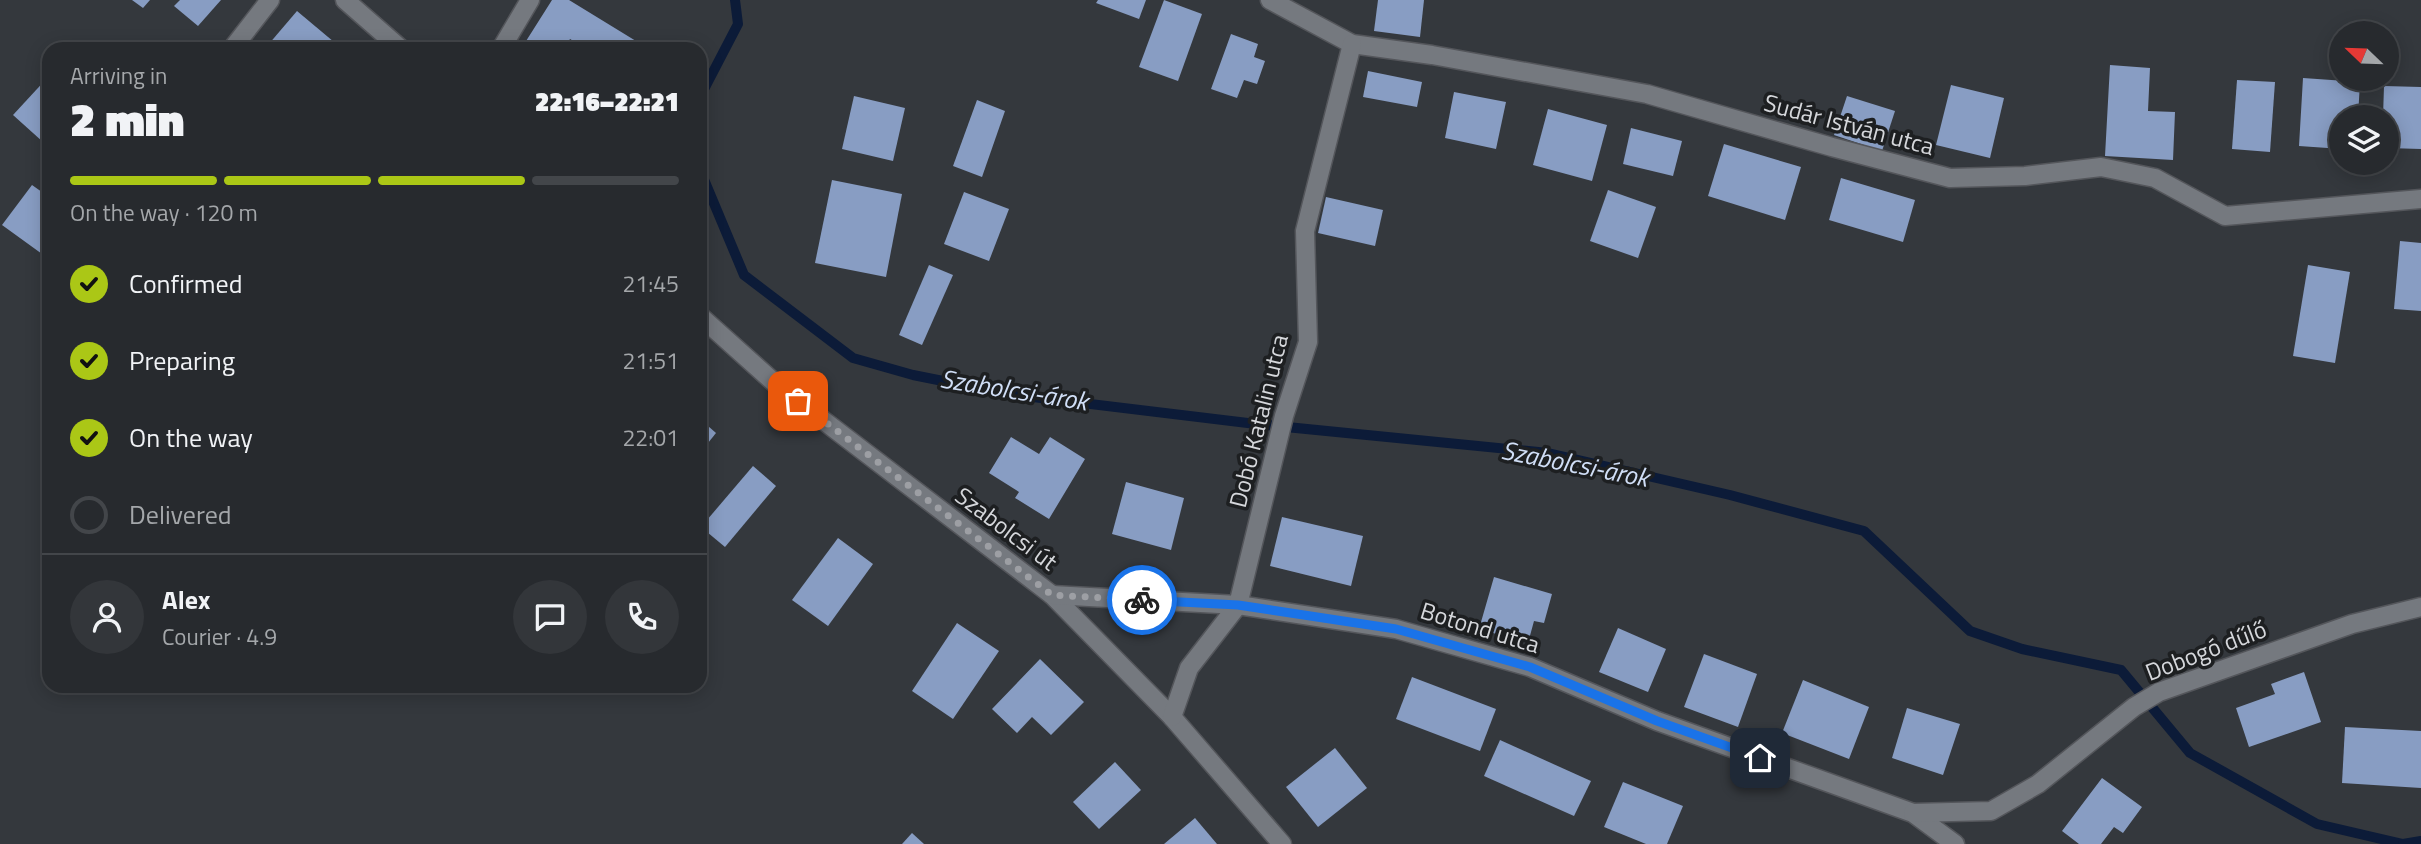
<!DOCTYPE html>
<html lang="en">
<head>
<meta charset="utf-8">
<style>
  :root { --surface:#272a2e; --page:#33363a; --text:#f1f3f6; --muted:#a4a7aa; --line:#43464a; --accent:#abc716 }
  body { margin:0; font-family:"Titillium Web",sans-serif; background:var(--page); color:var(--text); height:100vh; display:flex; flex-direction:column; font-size:26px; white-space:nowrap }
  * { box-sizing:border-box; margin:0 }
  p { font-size:23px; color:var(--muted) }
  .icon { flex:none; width:38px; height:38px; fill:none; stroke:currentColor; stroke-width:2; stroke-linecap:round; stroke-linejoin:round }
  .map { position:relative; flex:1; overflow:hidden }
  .panel { position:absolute; left:42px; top:42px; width:665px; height:651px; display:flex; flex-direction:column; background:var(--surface); border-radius:21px; box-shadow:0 4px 18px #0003,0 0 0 2px var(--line) }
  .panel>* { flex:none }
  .needle { width:46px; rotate:293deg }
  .tools { position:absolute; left:2329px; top:21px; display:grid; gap:14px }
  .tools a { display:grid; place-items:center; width:70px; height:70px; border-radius:50%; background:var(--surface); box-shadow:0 4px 18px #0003,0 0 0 2px var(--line); font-size:35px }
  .pin { position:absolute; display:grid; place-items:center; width:60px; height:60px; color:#fff; margin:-30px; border-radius:14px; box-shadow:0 4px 10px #0006 }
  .courier { position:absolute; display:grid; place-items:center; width:70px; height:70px; margin:-35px; border:5px solid #1a73e8; border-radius:50%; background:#fff; color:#222; box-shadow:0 2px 9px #0007 }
  .headline em { font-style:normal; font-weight:800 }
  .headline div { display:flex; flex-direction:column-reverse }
  .headline { display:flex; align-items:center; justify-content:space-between; height:119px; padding:0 28px }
  h1 { font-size:46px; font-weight:800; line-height:52px }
  .bar { display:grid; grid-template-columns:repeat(4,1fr); gap:10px 7px; align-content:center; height:84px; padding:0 28px }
  .bar i { height:9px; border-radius:5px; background:var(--line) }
  .bar .on { background:var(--accent) }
  .bar p { grid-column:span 4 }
  .line { display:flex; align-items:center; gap:18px; padding:0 28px; border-top:2px solid var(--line) }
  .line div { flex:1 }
  .round { display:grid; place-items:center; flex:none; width:74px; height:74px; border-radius:37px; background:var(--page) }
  ol { padding:0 28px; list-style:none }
  li { display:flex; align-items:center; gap:21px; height:77px }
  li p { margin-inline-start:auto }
  li .icon { padding:7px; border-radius:50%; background:var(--accent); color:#111; stroke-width:4 }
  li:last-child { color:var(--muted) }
  li i { width:38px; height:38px; border:4px solid var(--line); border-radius:50% }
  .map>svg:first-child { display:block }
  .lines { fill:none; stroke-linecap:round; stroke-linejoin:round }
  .stream { stroke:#0c1b38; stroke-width:10 }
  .building { fill:#889dc3 }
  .minor-casing { stroke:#54565b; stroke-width:21 }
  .minor { stroke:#75797f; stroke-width:18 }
  .done { stroke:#9d9fa4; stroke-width:7; stroke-dasharray:0 12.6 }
  .route { stroke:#1a73e8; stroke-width:9 }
  .labels { text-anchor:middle; stroke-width:7; stroke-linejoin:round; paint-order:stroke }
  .street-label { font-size:24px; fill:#d5d7db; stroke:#1d1f21 }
  .water-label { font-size:26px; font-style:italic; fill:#d0def6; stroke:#1d1f21 }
</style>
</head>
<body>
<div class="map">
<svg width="2421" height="844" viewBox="0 0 2421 844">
  <rect width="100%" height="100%" fill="#34383d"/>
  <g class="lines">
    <g class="stream">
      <polyline points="700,97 738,24 735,0"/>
      <polyline points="700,170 744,275 853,358 913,375 1008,394 1256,424 1548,453 1730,495 1864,531 1970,631 2022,649 2121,670 2190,753 2317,824 2403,844"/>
      <polyline points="2403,844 2421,841"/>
    </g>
  </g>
  <g class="building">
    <polygon points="132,0 150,0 143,8"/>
    <polygon points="180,0 221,0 198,26 174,6"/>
    <polygon points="552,0 569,0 649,49 587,49 570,39 564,49 521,49"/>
    <polygon points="1098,0 1146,0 1139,19 1096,3"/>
    <polygon points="1164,0 1202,14 1178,81 1139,67"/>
    <polygon points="1378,0 1424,0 1420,37 1374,31"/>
    <polygon points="297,11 334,42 328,49 272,49 268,45"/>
    <polygon points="1231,34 1258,44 1254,57 1265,61 1257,84 1244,80 1237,98 1211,89"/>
    <polygon points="2110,65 2150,68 2148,111 2175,112 2173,160 2105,156"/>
    <polygon points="1368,71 1422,82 1417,107 1363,97"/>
    <polygon points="49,76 49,136 43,142 13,115"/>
    <polygon points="2303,78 2360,82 2358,117 2342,117 2342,149 2299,146"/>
    <polygon points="2237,80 2275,82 2270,152 2232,149"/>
    <polygon points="1951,85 2004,98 1990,158 1936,145"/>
    <polygon points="2384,86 2421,87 2421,149 2387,148 2387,117 2383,117"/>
    <polygon points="1454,92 1506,102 1496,149 1445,138"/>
    <polygon points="854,96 905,108 893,161 842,149"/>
    <polygon points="1847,96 1895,111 1882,151 1834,135"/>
    <polygon points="977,100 1005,111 982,177 953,166"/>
    <polygon points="1548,109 1607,125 1592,181 1533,165"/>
    <polygon points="1631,128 1682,141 1673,176 1623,164"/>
    <polygon points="1724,144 1801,167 1785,220 1708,196"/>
    <polygon points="1841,178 1915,200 1903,242 1829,220"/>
    <polygon points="832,180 902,194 886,277 815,263"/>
    <polygon points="32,185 49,197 49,212 46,216 49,218 49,259 2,225"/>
    <polygon points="1608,190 1656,207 1638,258 1590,241"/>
    <polygon points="964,192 1009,209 989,261 944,244"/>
    <polygon points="1326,197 1383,210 1375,246 1318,233"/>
    <polygon points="2400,241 2421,243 2421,311 2394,309"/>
    <polygon points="929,265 953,275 922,345 899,335"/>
    <polygon points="2308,265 2350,272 2335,363 2293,356"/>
    <polygon points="700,419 716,433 700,453"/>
    <polygon points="1011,437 1039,454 1050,437 1085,459 1049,519 1015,498 1019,492 989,473"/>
    <polygon points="753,466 776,486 725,547 701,527"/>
    <polygon points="1126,482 1184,498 1171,550 1112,534"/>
    <polygon points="1282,517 1363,536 1351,586 1270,566"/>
    <polygon points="838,538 873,564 828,626 792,600"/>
    <polygon points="1494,577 1552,594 1544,623 1534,621 1528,643 1479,629"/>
    <polygon points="957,623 999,651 953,719 912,691"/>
    <polygon points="1618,628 1666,649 1648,692 1599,672"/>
    <polygon points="1704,654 1757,674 1738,727 1684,707"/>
    <polygon points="1040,659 1084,702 1051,735 1032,717 1017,733 992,709"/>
    <polygon points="2304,672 2321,722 2249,747 2236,708 2275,694 2271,684"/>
    <polygon points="1412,677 1496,709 1480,751 1396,719"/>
    <polygon points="1803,680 1869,707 1849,759 1782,733"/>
    <polygon points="1907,708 1960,724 1943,775 1892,758"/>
    <polygon points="2345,727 2421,731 2421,788 2342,783"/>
    <polygon points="1500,740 1591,781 1574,816 1484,776"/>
    <polygon points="1335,748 1367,788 1318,827 1286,787"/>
    <polygon points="1115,762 1141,790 1099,829 1073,802"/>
    <polygon points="2102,778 2142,807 2123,833 2114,827 2101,844 2079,844 2062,831"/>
    <polygon points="1623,782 1683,806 1667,844 1646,844 1604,827"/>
    <polygon points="1195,818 1217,844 1164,844"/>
    <polygon points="912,833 924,844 902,844"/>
  </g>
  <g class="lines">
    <defs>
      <g id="minor">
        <polyline points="345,0 401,49"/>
        <polyline points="1270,0 1352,44 1432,55 1647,94 1832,147 1950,178 2025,176 2101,167 2155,178 2225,216 2421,199"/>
        <polyline points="232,49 270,0"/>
        <polyline points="501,49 530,0"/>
        <polyline points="700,316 777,385 1052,595 1172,717 1282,844"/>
        <polyline points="1052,595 1238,605 1396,629 1530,667 1657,721 1913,813 1955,844"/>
        <polyline points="1172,717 1189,668 1238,605 1284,416 1308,342 1305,231 1352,44"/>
        <polyline points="1913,813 1991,811 2038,784 2134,707 2159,692 2352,624 2421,607"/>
      </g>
    </defs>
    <use href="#minor" class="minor-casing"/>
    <use href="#minor" class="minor"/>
  </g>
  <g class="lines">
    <polyline class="done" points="798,401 1052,595 1142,600"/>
    <polyline class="route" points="1142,600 1238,605 1396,629 1530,667 1657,721 1760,758"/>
  </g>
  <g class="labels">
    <g class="street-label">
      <text transform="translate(1849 125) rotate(15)" y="8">Sudár István utca</text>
      <text transform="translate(1259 421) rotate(-76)" y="8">Dobó Katalin utca</text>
      <text transform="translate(1006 529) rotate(37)" y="8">Szabolcsi út</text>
      <text transform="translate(1480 628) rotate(17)" y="8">Botond utca</text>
      <text transform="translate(2206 651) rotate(-21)" y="8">Dobogó dűlő</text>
    </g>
    <g class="water-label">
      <text transform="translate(1014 390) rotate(9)" y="9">Szabolcsi-árok</text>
      <text transform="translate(1575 464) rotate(11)" y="9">Szabolcsi-árok</text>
    </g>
  </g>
</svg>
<div class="tools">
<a><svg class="needle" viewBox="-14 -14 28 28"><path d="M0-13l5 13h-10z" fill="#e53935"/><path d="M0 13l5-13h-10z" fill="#a4a7aa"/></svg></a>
<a><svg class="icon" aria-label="layers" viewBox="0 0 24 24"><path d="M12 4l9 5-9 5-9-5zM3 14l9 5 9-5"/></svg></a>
</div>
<div class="pin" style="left:798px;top:401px;background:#ea580c"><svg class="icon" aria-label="bag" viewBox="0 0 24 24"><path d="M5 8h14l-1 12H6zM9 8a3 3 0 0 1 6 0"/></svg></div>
<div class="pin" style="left:1760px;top:758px;background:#1f2937"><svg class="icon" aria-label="home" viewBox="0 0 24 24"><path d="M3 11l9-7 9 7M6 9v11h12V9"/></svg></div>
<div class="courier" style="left:1142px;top:600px"><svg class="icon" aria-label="bike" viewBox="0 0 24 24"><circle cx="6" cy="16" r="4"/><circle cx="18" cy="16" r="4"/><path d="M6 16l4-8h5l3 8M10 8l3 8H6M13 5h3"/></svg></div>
<section class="panel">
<div class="headline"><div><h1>2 min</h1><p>Arriving in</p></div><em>22:16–22:21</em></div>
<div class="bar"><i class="on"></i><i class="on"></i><i class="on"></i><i></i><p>On the way · 120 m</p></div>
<ol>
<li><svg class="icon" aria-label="check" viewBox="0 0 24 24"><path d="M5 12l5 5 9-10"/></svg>Confirmed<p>21:45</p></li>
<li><svg class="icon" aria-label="check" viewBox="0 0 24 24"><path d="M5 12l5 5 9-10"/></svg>Preparing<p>21:51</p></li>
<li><svg class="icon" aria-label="check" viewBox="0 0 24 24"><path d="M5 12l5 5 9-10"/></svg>On the way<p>22:01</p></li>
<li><i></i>Delivered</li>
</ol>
<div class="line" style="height:126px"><a class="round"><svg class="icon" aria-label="person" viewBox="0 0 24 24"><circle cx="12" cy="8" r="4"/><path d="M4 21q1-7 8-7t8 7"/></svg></a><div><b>Alex</b><p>Courier · 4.9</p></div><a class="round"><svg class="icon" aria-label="chat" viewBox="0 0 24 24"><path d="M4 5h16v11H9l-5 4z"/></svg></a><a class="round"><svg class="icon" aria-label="phone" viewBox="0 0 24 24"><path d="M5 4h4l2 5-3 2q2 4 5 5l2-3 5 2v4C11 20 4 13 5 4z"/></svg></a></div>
</section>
</div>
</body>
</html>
